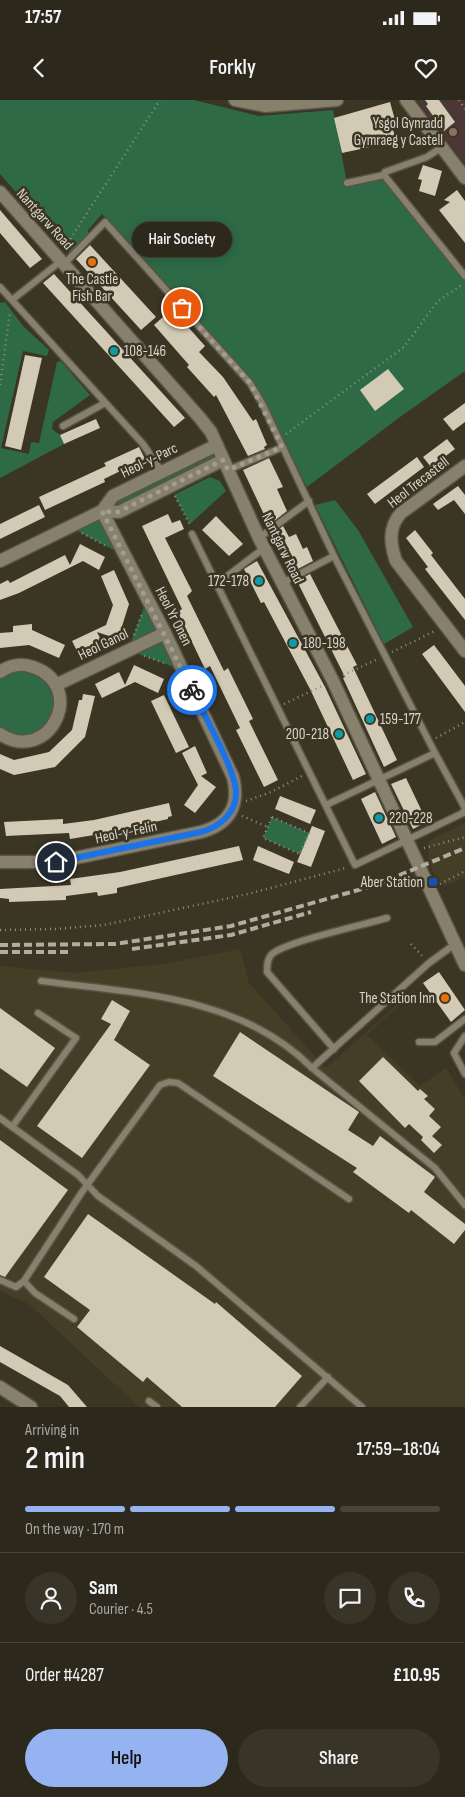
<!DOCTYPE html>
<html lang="en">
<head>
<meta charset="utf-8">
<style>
  :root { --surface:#2c281b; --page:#383428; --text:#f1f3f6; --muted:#a6a6a3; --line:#48443a; --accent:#95b2f1 }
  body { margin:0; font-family:"Sofia Sans Condensed",sans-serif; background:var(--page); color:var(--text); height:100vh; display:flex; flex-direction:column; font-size:19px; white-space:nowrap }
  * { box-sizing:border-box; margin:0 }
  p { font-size:16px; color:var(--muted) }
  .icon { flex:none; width:28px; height:28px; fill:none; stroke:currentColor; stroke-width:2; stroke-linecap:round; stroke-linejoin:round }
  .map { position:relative; height:1307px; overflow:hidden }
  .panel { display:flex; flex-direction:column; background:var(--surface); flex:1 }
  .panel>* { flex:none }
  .pin { position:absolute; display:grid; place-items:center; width:42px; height:42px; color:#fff; margin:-21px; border:2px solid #fff; border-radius:50%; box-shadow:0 1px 5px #0007 }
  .courier { position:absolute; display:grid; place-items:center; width:50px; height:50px; margin:-25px; border:4px solid #1a73e8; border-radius:50%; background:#fff; color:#222; box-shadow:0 1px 6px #0007 }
  .bubble { position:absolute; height:35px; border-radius:18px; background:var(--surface); box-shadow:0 2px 12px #0003,0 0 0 1px var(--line); font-size:16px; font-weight:600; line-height:35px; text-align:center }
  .headline em { font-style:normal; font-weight:600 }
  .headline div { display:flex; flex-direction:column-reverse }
  .headline { display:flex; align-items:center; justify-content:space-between; height:85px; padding:0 25px }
  h1 { font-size:32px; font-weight:600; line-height:38px }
  .bar { display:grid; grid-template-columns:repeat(4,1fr); gap:8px 5px; align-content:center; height:60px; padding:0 25px }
  .bar i { height:6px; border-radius:4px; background:var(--line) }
  .bar .selected { background:var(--accent) }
  .bar p { grid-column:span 4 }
  .line { display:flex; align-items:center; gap:12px; padding:0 25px; border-top:1px solid var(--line) }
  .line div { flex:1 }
  .round { display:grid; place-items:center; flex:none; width:52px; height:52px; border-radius:26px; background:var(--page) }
  .cta { display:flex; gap:10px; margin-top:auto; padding:10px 25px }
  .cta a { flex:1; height:58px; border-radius:30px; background:var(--accent); color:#111; font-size:20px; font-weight:600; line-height:58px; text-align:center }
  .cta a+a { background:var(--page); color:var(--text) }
  .status { display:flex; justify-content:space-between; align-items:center; height:35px; padding:0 25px; background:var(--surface); direction:ltr }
  .status svg { height:14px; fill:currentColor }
  header { display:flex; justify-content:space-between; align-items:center; height:65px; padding:0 25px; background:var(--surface); font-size:22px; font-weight:600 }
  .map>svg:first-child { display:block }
  .built { fill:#463d26 }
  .education { fill:#4c3737 }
  .green { fill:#2e6a46 }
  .building { fill:#d2cab5 }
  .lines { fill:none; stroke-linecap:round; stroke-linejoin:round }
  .service-casing { stroke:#595445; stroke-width:9 }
  .minor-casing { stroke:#595445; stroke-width:15 }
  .secondary-casing { stroke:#595445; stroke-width:15 }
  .path { stroke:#928d80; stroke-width:2.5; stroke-dasharray:1 4; stroke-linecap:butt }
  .service { stroke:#87806d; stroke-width:6 }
  .minor { stroke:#87806d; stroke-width:12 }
  .secondary { stroke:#87806d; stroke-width:12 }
  .rail { stroke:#b2ada1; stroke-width:4; stroke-dasharray:8 4; stroke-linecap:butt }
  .done { stroke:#a29d91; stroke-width:5; stroke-dasharray:0 9 }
  .route { stroke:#1a73e8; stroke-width:6 }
  .education-dot { fill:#8d6e63; stroke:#3b3524; stroke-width:2 }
  .food-dot { fill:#e8710a; stroke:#3b3524; stroke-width:2 }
  .culture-dot { fill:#0f9aa8; stroke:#3b3524; stroke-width:2 }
  .transit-dot { fill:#1a4fb4; stroke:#3b3524; stroke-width:2 }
  .labels { text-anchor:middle; stroke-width:5; stroke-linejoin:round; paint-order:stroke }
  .poi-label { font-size:15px; fill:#d9d5cb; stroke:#3b3524; text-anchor:end }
  .street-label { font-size:15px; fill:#d9d5cb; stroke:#3b3524 }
</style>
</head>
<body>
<div class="status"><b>17:57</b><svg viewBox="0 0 49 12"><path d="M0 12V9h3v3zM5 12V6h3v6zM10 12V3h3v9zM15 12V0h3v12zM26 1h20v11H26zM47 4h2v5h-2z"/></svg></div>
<header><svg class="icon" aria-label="back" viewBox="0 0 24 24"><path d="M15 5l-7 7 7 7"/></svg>Forkly<svg class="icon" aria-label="heart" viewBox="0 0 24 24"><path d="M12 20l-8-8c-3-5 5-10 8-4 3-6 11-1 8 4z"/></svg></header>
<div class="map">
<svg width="465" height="1307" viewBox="0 0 465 1307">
  <rect width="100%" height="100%" fill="#3b3524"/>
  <g class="built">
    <polygon points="465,723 465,777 444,786 434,774 428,759 429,741"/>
    <polygon points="240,849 249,883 326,968 447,860 367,935 420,986 446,968 465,999 465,1307 139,1307 30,1205 0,1191 0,866 75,873 163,864"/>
  </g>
  <polygon class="education" points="417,0 465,0 465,65"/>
  <g class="green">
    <polygon points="0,0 194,0 259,16 333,10 347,83 384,75 465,177 465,271 400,317 307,387 253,283 102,114 88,130 88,138 70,153 0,74"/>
    <polygon points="5,202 23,226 49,250 47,256 23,251 1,348 29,354 31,342 39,343 57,262 61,261 90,295 53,322 52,329 60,335 64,344 0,378 0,203"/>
    <polygon points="217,345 223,360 119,412 102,411 125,456 70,427 107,402"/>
    <polygon points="210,377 220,381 226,391 190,424 174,395"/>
    <polygon points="335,400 358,430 413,527 384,544 315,405"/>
    <polygon points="147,499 182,570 128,550"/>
    <path d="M 15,571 C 78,571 56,660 0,628 L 0,579 Z"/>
    <polygon points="272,717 309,733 300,754 263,738"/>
  </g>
  <g class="building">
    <polygon points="425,0 439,0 455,22 444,31 426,6 428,4"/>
    <polygon points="390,2 395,20 390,21 395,36 370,44 370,47 342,53 334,18"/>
    <polygon points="423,65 442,71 435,96 419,91 422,80 418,79"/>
    <polygon points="457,90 465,101 465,143 439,110 450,102 444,100"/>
    <polygon points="0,110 42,159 30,168 0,133"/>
    <polygon points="90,145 156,217 141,230 76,159"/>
    <polygon points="54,174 185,318 174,327 43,183"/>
    <polygon points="172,209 205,246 199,252 223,277 253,321 256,319 267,345 264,347 265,349 248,356 216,295 214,297 187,267 189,265 154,225"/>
    <polygon points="25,255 42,258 21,350 5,346"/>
    <polygon points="388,269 404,289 375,311 360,290"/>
    <polygon points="465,303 465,322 453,331 443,319"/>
    <polygon points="96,319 100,328 64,344 60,335"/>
    <polygon points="447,339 455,349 431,367 423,357"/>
    <polygon points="139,347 145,359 104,379 105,382 45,410 39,397 106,366 104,363"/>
    <polygon points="417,357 424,367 375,404 367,394"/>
    <polygon points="269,358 283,387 277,389 287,411 269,425 243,370"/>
    <polygon points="458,386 465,395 465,414 454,400 438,410 433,404"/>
    <polygon points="39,405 45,417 0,439 0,424"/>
    <polygon points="168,414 172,423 180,420 184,429 165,438 192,491 187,496 224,571 228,568 253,619 249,621 278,680 264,687 236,630 240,628 210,566 205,569 193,544 178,512 182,509 142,426"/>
    <polygon points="216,416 243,444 229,456 202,430"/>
    <polygon points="283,426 289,437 296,434 303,449 307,447 313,461 292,472 273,434"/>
    <polygon points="415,430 433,453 431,455 465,499 465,520 425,469 428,467 406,438"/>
    <polygon points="80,444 105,457 99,470 83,461 19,493 0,500 0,484 8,480 10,483 65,455 70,465"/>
    <polygon points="257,461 325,587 366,674 353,680 310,589 264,502 261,503 244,469"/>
    <polygon points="114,470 129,504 118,539 97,532 103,544 80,557 72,541 106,525 113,505 101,476"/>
    <polygon points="310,474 357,565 353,567 397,660 384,667 343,578 345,577 297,481"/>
    <polygon points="32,524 32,530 65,545 59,558 29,545 0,548 0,533 13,532 13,526"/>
    <polygon points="434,545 465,586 465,612 422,554"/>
    <polygon points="134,565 164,579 158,593 135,582 102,598 95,584 119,572 125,585"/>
    <polygon points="83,594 95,596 85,637 55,667 14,675 0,669 0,654 14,660 49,652 72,630 79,600 82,600"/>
    <polygon points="164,595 189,647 176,653 151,601"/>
    <polygon points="195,646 207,673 201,676 216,687 195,713 184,705 198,685 182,653"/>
    <polygon points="406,678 427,722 413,729 391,684"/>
    <polygon points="375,692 396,737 382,744 361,699"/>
    <polygon points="280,696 316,710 310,724 275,709"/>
    <polygon points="169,703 172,716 168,717 168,719 106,733 70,739 69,733 6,736 4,722 63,719 63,724 94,720"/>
    <polygon points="312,726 325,731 311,767 297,762"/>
    <polygon points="239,746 243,760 117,788 117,793 98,796 97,792 66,796 66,800 9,802 9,799 0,798 0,789 71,785 70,779 120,772"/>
    <polygon points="258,746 294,762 289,774 253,760"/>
    <polygon points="439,872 465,910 451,922 423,883"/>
    <polygon points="112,900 130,911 114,940 150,965 82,1058 37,1026 111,924 101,919"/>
    <polygon points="0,908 55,948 27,987 0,968"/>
    <polygon points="240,932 359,1012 348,1030 373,1046 380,1036 435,1077 424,1092 465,1124 465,1130 454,1144 411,1110 409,1113 353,1072 357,1068 213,976"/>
    <polygon points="383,957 418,991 420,989 428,996 424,999 435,1009 429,1016 441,1027 432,1036 442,1045 434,1053 421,1040 423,1037 409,1024 405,1028 359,981"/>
    <polygon points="0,1040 68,1090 5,1177 0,1175"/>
    <polygon points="88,1114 215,1204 216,1202 302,1276 275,1307 182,1307 147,1277 143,1282 77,1227 90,1210 44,1177"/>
    <polygon points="0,1246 68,1285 87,1307 69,1307 60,1296 0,1262"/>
  </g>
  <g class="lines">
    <defs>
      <g id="service">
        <polyline points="442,47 427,57 385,72 384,75 465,176"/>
        <polyline points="347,83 384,75"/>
        <polyline points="64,164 105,122 250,283 262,303 334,456 435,653"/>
        <polyline points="0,187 143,344 162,372"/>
        <polyline points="12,200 61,161"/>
        <polyline points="63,326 105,303"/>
        <polyline points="228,370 283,347"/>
        <polyline points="192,434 355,765 463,713 465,708 435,653 326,705"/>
        <polyline points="259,438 309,401"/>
        <polyline points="282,483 334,456"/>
        <polyline points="217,484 264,448"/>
        <polyline points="455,844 429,863 312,968 435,1068 465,1105"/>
        <path d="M 41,881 C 135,893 241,896 312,968"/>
        <polyline points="465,936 454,953 465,974"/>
        <polyline points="419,942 435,942 465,919"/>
        <path d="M 334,949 L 267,872 C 267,866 267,859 272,854 C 288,841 363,825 387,818"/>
        <polyline points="0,1018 78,1075 98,1096 196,1166 362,1307"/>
        <polyline points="12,1027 76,938 38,913"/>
        <polyline points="0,1180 16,1187 24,1181 82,1092 160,985 169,982 178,983 349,1099"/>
        <polyline points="24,1181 35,1193 74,1219"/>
        <polyline points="149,1301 157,1307"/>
        <polyline points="300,1307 328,1277"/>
      </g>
      <g id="minor">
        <polyline points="235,0 266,6 337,0"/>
        <polyline points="406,0 465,78"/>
        <path d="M 465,366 L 401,413 C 388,427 390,444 396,461 L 465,551"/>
        <polyline points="102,411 113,396 217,345"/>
        <polyline points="0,461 102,411 119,412 223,360"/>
        <path d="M 0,572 C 10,565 22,563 33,567 C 88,586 50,666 0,634"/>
        <polyline points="56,585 165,533"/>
        <path d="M 0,762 L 56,762 L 201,732 C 230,724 240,705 233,677 L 165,533 L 102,411"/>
        <polyline points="0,1287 31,1307"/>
      </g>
      <polyline id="secondary" points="0,92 200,318 211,332 259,438 333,581 465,865"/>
    </defs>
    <use href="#service" class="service-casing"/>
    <use href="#minor" class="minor-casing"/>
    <use href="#secondary" class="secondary-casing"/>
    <g class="path">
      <polyline points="459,0 465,9"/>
      <polyline points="66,148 71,138 160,0"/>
      <polyline points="0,285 10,212"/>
      <polyline points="286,334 404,247 437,202 463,184"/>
      <polyline points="175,396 191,427"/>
      <polyline points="82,433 106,446"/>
      <polyline points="134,535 142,514"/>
      <polyline points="392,552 435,531"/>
      <polyline points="144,556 167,564"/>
      <polyline points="343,575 378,559"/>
      <polyline points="284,604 322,586"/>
      <polyline points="436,638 465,622"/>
      <polyline points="246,701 271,692 302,676"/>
      <polyline points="242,716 268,727"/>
      <polygon points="272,717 309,733 300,754 263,738"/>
      <polyline points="424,748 465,737"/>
      <polyline points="440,784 465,771"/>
      <polyline points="0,830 56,829 104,825 248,794 346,768"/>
      <polyline points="411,844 424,858"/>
    </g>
    <use href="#service" class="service"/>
    <use href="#minor" class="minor"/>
    <use href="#secondary" class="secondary"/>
    <g class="rail">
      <polyline points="0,845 115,844 231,826 376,785 465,748"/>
      <polyline points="132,849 231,835 311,812"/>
      <polyline points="0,852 70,852"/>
    </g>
  </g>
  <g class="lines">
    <polyline class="done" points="182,208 250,283 282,347 228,370 223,360 118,412 102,411 192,590"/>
    <path class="route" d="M 56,762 L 201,732 C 219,727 237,713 236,692 C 236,671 202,611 192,590"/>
  </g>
  <circle class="education-dot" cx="453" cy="32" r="5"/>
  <g class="food-dot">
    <circle cx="92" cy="162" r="5"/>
    <circle cx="445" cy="898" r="5"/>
  </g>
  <g class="culture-dot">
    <circle cx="114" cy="251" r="5"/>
    <circle cx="259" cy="481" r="5"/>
    <circle cx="293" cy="543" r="5"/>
    <circle cx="370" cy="619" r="5"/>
    <circle cx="339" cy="634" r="5"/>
    <circle cx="379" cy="718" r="5"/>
  </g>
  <rect class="transit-dot" x="428" y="777" width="10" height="10" rx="2.5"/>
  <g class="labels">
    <g class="poi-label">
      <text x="443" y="28">Ysgol Gynradd<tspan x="443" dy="17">Gymraeg y Castell</tspan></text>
      <text x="92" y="184" text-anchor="middle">The Castle<tspan x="92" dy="17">Fish Bar</tspan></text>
      <text x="124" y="256" text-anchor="start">108-146</text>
      <text x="249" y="486">172-178</text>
      <text x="303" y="548" text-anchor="start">180-198</text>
      <text x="380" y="624" text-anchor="start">159-177</text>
      <text x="329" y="639">200-218</text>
      <text x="389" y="723" text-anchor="start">220-228</text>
      <text x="423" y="787">Aber Station</text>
      <text x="435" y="903">The Station Inn</text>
    </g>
    <g class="street-label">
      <text transform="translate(45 119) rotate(48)" y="5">Nantgarw Road</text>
      <text transform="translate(149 360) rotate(-26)" y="5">Heol-y-Parc</text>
      <text transform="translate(418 382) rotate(-38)" y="5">Heol Trecastell</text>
      <text transform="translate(283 448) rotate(64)" y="5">Nantgarw Road</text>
      <text transform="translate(174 516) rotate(63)" y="5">Heol Yr Onen</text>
      <text transform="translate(103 544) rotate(-26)" y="5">Heol Ganol</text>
      <text transform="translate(126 732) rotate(-12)" y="5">Heol-y-Felin</text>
    </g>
  </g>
</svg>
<div class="pin" style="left:182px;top:208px;background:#ea580c"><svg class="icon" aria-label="bag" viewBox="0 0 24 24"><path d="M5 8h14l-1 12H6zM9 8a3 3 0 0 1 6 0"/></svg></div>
<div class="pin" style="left:56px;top:762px;background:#1f2937"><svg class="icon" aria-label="home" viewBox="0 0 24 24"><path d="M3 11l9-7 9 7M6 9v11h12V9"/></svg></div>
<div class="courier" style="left:192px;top:590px"><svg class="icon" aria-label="bike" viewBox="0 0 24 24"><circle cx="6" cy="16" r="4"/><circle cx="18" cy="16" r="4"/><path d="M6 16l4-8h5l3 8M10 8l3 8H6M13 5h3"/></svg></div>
<div class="bubble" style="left:132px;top:122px;width:100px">Hair Society</div>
</div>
<section class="panel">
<div class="headline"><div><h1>2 min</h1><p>Arriving in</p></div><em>17:59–18:04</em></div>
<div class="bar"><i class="selected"></i><i class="selected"></i><i class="selected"></i><i></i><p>On the way · 170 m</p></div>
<div class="line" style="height:90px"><a class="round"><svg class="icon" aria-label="person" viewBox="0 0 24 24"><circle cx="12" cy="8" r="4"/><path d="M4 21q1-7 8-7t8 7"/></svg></a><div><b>Sam</b><p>Courier · 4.5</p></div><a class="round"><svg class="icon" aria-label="chat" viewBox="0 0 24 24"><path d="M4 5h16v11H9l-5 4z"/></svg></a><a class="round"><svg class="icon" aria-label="phone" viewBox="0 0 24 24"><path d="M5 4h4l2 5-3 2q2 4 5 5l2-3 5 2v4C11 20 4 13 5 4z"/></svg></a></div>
<div class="line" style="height:65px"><div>Order #4287</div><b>£10.95</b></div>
<div class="cta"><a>Help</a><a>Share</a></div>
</section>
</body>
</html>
